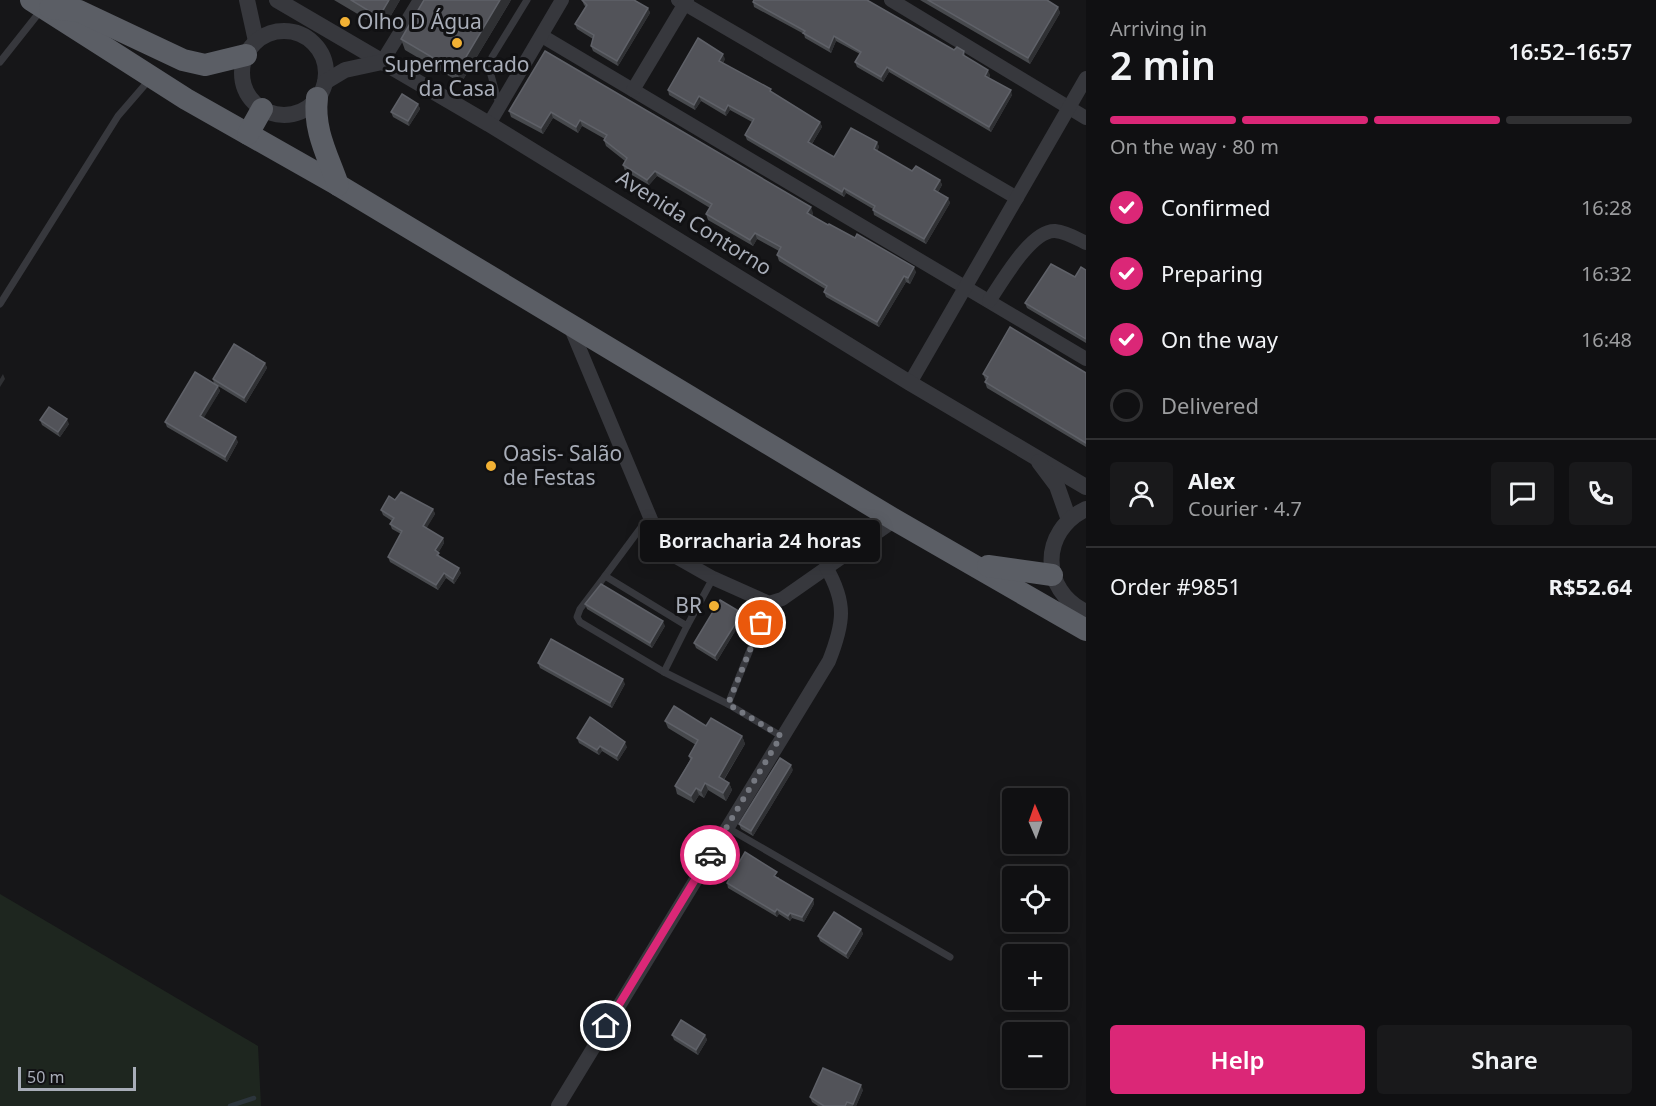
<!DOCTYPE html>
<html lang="en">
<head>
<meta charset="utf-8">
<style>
  :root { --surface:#101012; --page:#19191b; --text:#f1f3f6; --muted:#9c9d9f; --line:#303032; --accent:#db2777 }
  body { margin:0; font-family:"Noto Sans",sans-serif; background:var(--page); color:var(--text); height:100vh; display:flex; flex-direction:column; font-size:22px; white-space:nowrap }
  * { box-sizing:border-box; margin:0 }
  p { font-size:20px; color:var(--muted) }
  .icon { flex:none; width:33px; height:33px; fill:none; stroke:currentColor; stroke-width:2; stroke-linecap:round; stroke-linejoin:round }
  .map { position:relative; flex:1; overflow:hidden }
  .sheet { display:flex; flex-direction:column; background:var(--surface); width:570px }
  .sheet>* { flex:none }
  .needle { width:39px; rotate:358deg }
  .fabs { position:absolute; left:1002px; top:788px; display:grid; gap:12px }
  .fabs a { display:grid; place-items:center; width:66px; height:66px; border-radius:6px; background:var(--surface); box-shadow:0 3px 15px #0003,0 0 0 2px var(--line); font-size:30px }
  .scale { position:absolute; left:18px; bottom:15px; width:118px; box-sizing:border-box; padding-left:6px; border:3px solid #a8adb8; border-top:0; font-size:16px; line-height:21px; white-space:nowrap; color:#a8adb8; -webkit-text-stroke:4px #111113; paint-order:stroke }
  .pin { position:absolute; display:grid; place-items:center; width:51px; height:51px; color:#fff; margin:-26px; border:3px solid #fff; border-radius:50%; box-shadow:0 2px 6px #0007 }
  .courier { position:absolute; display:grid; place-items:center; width:60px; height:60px; margin:-30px; border:4px solid #db2777; border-radius:50%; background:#fff; color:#222; box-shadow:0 2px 8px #0007 }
  .bubble { position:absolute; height:42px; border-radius:6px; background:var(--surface); box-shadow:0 3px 15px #0003,0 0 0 2px var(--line); font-size:20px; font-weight:600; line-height:42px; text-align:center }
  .headline em { font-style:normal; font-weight:600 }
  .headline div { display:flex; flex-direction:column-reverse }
  .headline { display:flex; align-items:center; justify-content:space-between; height:102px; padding:0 24px }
  h1 { font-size:39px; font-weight:600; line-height:45px }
  .bar { display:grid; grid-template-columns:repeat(4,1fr); gap:9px 6px; align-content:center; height:72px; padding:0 24px }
  .bar i { height:8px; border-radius:4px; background:var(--line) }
  .bar .active { background:var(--accent) }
  .bar p { grid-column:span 4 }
  .line { display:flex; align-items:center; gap:15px; padding:0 24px; border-top:2px solid var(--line) }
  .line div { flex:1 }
  .round { display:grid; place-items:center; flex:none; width:63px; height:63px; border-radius:6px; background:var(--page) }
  ol { padding:0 24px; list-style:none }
  li { display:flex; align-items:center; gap:18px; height:66px }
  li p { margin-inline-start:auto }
  li .icon { padding:6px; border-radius:50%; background:var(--accent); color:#fff; stroke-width:4 }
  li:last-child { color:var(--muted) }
  li i { width:33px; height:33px; border:3px solid var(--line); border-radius:50% }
  .cta { display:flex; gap:12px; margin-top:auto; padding:12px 24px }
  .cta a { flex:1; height:69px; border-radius:6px; background:var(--accent); color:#fff; font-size:24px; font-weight:600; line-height:69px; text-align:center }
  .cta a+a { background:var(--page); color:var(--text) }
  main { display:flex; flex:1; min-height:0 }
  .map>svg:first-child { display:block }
  .green { fill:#1e261f }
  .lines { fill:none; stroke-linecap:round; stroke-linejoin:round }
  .stream { stroke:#2c353c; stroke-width:4.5 }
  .service { stroke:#37383d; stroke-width:7 }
  .minor { stroke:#37383d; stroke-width:14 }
  .tertiary { stroke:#37383d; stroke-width:16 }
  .trunk { stroke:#5b5e65; stroke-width:22 }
  .wall { fill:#47494d }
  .shaded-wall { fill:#2f3033 }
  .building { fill:#525359; stroke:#5f6168; stroke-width:1.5 }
  .done { stroke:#757880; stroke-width:6; stroke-dasharray:0 10.8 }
  .route { stroke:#db2777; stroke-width:8 }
  .poi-dot { fill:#f2b134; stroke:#111113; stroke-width:2 }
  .labels { text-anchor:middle; stroke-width:6; stroke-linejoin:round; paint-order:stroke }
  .poi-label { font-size:21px; fill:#a8adb8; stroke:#111113; text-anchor:start }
  .street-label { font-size:21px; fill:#a8adb8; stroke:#111113 }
</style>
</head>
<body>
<main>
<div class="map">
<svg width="1086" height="1106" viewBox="0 0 1086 1106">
  <rect width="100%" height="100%" fill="#161618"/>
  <polygon class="green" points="0,894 258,1046 261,1106 0,1106"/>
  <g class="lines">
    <polyline class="stream" points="230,1106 254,1098"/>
    <g class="service">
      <polyline points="0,62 42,9"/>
      <polyline points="499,104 491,75 492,57 527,0"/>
      <polyline points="0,304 118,116 150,79"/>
      <polyline points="648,518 605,576 687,626 713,578"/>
      <polyline points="605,576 580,609 577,617 580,622 664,672"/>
      <polyline points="769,603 728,704 781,736"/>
      <polyline points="687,626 664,672 728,704"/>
      <polyline points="726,827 950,957"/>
    </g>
    <g class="minor">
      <polyline points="678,0 1017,198"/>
      <polyline points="891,0 1086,118"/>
      <polyline points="542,36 1086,359"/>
      <polyline points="382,62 420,0"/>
      <polyline points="633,90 687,0"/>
      <polyline points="489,124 562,0"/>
      <path d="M 989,301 C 1002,282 1031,230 1055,231 C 1066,232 1076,238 1086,243"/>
      <polyline points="570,326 660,541 669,553 713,578 769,603 782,599 895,520"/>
      <polyline points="910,383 1086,78"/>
      <path d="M 558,1106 L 829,661 C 844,623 847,603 826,567"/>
    </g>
    <g class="tertiary">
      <polyline points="247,0 256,41"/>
      <polyline points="277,0 489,124 910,383 1086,487"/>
      <circle cx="284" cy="73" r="42"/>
      <polyline points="325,82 345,70 382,62"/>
      <polyline points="1039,462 1057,486 1069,520"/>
      <path d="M 1086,509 C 1040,531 1040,590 1086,612"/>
    </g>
    <g class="trunk">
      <polyline points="31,0 186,99 338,185 895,520 1086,630"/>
      <polyline points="50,8 79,11 183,60 205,65 246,55"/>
      <path d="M 317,98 C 313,130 328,156 338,185"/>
      <polyline points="248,134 262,109"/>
      <polyline points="988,566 1052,575"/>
    </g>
  </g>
  <g class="wall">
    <polygon points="334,0 400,0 383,29"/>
    <polygon points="511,0 461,83 405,50 401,39"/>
    <polygon points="582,0 648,8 650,13 618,66 593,51 591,46 593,39 577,29 575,24 586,7 584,5"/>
    <polygon points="920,0 1047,0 1058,7 1060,13 1030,64"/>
    <polygon points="753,2 954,50 964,51 965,57 990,75 989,78 1012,95 991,132 889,72 883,82 857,67 855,62 860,54 836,41 831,53 805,38 804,34 754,7"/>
    <polygon points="545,51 813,213 812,216 916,272 910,284 906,282 879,327 826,297 824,292 825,289 779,261 777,255 779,251 757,239 753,246 708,220 706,214 710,208 657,176 649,185 625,171 623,165 625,161 606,146 604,140 605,139 582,126 578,133 553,118 543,134 511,117 509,111"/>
    <polygon points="725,59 723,63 820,122 822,127 812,144 834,157 877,142 879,147 877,151 912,171 940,180 942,185 938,192 948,198 950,203 926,244 874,215 873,209 851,196 846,193 844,197 747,140 745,135 752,122 730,110 726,116 701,101 695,110 669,95 668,90"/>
    <polygon points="418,104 420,109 409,126 393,117 391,112"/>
    <polygon points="1086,270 1086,343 1027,308 1025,303"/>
    <polygon points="265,363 267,368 246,403 218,386 220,391 203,418 238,442 227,462 167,427 165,422 214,384 213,379"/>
    <polygon points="1086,373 1086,447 987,388 985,382 987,380 985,379 983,374"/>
    <polygon points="40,420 69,424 60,437 42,425"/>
    <polygon points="395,500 433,509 435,514 426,528 443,538 444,543 438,553 440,557 461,573 454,584 446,578 438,590 390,562 388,557 401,534 392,529 390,524 392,521 383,515 381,510"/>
    <polygon points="585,604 665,626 652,648 587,609"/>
    <polygon points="743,618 717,661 696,648 694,643"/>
    <polygon points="538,663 625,684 612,708 540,668"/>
    <polygon points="665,721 706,726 742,736 745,744 724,780 729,783 732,790 726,801 708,790 704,798 699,795 694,803 677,794 675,786 690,760 689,756 696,745 668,728"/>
    <polygon points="577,738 627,747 618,761 602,751 599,755 579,743"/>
    <polygon points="793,770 753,836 741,829 739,824"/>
    <polygon points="779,877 778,879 813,899 814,904 804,922 792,918 790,921 779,914 777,917 728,888 727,883"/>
    <polygon points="861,929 863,934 848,959 820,941 818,936"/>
    <polygon points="672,1035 705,1035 707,1040 698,1055 674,1040"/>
    <polygon points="863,1090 856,1106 818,1106 812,1102 810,1097"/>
  </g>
  <g class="shaded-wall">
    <polygon points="389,0 400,0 383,29 379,17"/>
    <polygon points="500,0 511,0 461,83 457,72"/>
    <polygon points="1058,7 1060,13 1030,64 1028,58"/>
    <polygon points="648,8 650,13 618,66 617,61"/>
    <polygon points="834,36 836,41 831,53 829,48"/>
    <polygon points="723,54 725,59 721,66 719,61"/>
    <polygon points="887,67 889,72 883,82 881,77"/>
    <polygon points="988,70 990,75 987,81 985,76"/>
    <polygon points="1011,90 1012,95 991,132 989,127"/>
    <polygon points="699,96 701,101 695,110 694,105"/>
    <polygon points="418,104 420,109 409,126 408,121"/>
    <polygon points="728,105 730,110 726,116 725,111"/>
    <polygon points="551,112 553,118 543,134 541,128"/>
    <polygon points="580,120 582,126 578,133 576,127"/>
    <polygon points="820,122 822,127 810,147 808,142"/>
    <polygon points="877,142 879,147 875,154 874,149"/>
    <polygon points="655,171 657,176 649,185 647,180"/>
    <polygon points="940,180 942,185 936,195 934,190"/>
    <polygon points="844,188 846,193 844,197 842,192"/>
    <polygon points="948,198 950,203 926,244 924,239"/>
    <polygon points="811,207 813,213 810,219 807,213"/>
    <polygon points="755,233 757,239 753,246 750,240"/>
    <polygon points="914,267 916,272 910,284 908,278"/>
    <polygon points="904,276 906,282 879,327 877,322"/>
    <polygon points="265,363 267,368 246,403 244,398"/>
    <polygon points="3,374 5,379 0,387 0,379"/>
    <polygon points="218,386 220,391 202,421 200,416"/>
    <polygon points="67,419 69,424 60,437 58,432"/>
    <polygon points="236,437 238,442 227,462 225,457"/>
    <polygon points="433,509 435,514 425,531 423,526"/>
    <polygon points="443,538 444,543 437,555 435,550"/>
    <polygon points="459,568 461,573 454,584 453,579"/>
    <polygon points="444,573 446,578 438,590 436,585"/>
    <polygon points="742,613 743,618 717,661 715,656"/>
    <polygon points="663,621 665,626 652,648 650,643"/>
    <polygon points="623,679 625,684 612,708 610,703"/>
    <polygon points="742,736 745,744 721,784 719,777"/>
    <polygon points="625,742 627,747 618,761 617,756"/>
    <polygon points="600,746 602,751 599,755 597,750"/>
    <polygon points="791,765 793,770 753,836 751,831"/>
    <polygon points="705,783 708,790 704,798 701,791"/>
    <polygon points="729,783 732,790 726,801 723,793"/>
    <polygon points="696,788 699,795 694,803 691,796"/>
    <polygon points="813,899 814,904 804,922 802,917"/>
    <polygon points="777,909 779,914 777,917 775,912"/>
    <polygon points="790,913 792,918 790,921 788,916"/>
    <polygon points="861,929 863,934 848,959 846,954"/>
    <polygon points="705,1035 707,1040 698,1055 696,1050"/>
    <polygon points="861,1085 863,1090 856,1106 853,1106 853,1104"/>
  </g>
  <g class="building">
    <polygon points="351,0 389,0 379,17"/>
    <polygon points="424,0 500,0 457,72 401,39"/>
    <polygon points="582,0 634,0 648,8 617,61 591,46 594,35 575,24 587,5"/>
    <polygon points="754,0 867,0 954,50 957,47 964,51 963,55 988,70 985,76 1011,90 989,127 887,67 881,77 855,62 861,52 834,36 829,48 803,33 805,31 753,2"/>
    <polygon points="928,0 1047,0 1058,7 1028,58"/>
    <polygon points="698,38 723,54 719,61 771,89 770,91 820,122 808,142 834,157 851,128 877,142 874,149 912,171 916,166 940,180 934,190 948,198 924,239 873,210 875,206 849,191 844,188 842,192 745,135 754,119 728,105 725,111 699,96 694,105 668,90"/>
    <polygon points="545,51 811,207 807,213 828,225 829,224 855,238 857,234 914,267 908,278 904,276 877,322 824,292 827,286 777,255 781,247 755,233 750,240 706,214 712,204 655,171 647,180 623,165 627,158 604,140 607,135 580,120 576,127 551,112 541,128 509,111"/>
    <polygon points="402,94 418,104 408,121 391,112"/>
    <polygon points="1051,264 1075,277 1081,267 1086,270 1086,339 1025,303"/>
    <polygon points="1010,327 1086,373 1086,443 985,382 988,377 983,374"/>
    <polygon points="234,344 265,363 244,398 213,379"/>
    <polygon points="195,372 218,386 200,416 236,437 225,457 165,422"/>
    <polygon points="49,407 67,419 58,432 40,420"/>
    <polygon points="401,492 433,509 423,526 443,538 435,550 439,553 437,555 459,568 453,579 444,573 436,585 388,557 402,531 390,524 394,518 381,510 389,496 395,500"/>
    <polygon points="601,584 663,621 650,643 585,604"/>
    <polygon points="720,600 742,613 715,656 694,643"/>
    <polygon points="551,639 623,679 610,703 538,663"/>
    <polygon points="674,706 706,726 711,718 742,736 719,777 729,783 723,793 705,783 701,791 696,788 691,796 675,786 692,758 689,756 698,740 665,721"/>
    <polygon points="590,717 625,742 617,756 600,746 597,750 577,738"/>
    <polygon points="780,758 791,765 751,831 739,824"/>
    <polygon points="745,852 777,872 774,876 813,899 802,917 790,913 788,916 777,909 775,912 727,883"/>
    <polygon points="834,912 861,929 846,954 818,936"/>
    <polygon points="681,1020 705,1035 696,1050 672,1035"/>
    <polygon points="823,1068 861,1085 853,1104 847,1102 845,1106 824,1106 810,1097"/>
  </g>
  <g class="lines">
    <polyline class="done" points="710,855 781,736 728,704 761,623"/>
    <polyline class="route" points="606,1026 710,855"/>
  </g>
  <g class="poi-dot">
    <circle cx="345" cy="22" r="6"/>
    <circle cx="457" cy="43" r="6"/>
    <circle cx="491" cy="466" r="6"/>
    <circle cx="714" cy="606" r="6"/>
  </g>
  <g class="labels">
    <g class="poi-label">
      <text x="357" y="29">Olho D Água</text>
      <text x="457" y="72" text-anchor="middle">Supermercado<tspan x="457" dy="24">da Casa</tspan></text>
      <text x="503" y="461">Oasis- Salão<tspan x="503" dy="24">de Festas</tspan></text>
      <text x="702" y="613" text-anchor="end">BR</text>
    </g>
    <g class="street-label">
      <text transform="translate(694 223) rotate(32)" y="7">Avenida Contorno</text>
    </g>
  </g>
</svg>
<div class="fabs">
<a><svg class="needle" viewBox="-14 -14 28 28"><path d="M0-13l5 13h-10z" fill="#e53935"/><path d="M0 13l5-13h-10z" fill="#9c9d9f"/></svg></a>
<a><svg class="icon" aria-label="locate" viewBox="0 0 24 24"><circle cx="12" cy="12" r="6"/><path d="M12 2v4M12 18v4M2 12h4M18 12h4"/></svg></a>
<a>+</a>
<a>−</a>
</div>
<div class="scale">50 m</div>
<div class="pin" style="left:761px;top:623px;background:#ea580c"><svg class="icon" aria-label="bag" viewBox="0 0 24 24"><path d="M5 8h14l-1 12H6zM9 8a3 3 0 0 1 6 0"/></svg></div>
<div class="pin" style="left:606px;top:1026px;background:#1f2937"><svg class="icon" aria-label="home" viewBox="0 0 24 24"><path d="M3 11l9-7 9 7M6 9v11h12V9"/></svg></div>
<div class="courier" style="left:710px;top:855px"><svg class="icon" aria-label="car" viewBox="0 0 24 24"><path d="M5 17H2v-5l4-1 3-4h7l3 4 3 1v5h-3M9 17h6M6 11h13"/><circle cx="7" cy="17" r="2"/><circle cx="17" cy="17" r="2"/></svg></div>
<div class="bubble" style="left:640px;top:520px;width:240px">Borracharia 24 horas</div>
</div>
<section class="sheet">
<div class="headline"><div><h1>2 min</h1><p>Arriving in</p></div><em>16:52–16:57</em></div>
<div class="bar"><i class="active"></i><i class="active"></i><i class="active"></i><i></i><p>On the way · 80 m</p></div>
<ol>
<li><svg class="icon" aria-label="check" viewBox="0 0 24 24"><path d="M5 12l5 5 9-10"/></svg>Confirmed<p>16:28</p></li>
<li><svg class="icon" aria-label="check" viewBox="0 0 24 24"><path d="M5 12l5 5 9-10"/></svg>Preparing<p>16:32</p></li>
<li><svg class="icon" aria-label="check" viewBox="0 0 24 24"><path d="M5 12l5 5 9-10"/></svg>On the way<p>16:48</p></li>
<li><i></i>Delivered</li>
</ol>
<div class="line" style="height:108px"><a class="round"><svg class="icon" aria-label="person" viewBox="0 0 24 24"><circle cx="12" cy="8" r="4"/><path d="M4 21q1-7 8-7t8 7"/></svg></a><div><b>Alex</b><p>Courier · 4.7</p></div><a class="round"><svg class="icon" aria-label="chat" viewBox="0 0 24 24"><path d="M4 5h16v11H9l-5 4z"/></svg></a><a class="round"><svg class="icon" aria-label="phone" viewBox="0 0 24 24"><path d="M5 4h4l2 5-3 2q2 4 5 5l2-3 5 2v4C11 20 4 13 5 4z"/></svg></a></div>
<div class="line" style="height:78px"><div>Order #9851</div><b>R$52.64</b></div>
<div class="cta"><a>Help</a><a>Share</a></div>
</section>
</main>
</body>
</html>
